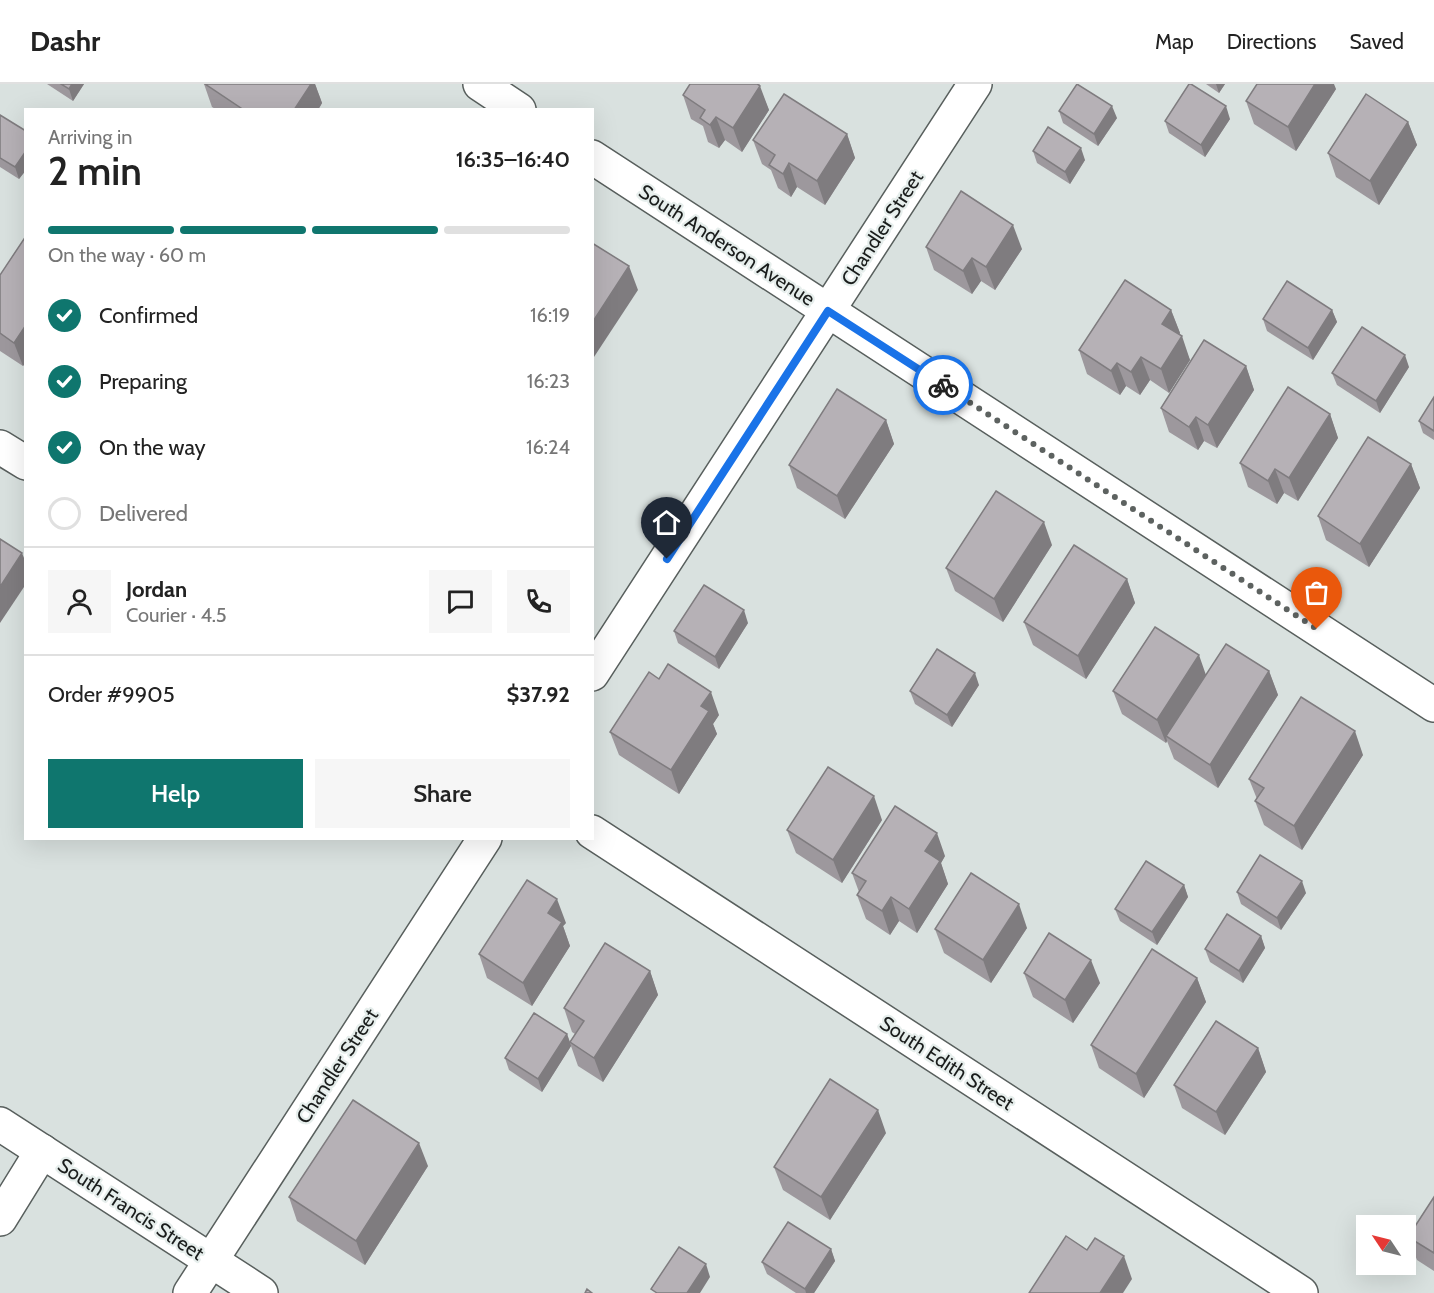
<!DOCTYPE html>
<html lang="en">
<head>
<meta charset="utf-8">
<style>
  :root { --surface:#fff; --page:#f6f6f6; --text:#222; --muted:#767676; --line:#e0e0e0; --accent:#0f766e }
  body { margin:0; font-family:Cabin,sans-serif; background:var(--page); color:var(--text); height:100vh; display:flex; flex-direction:column; font-size:22px; white-space:nowrap }
  * { box-sizing:border-box; margin:0 }
  p { font-size:20px; color:var(--muted) }
  .icon { flex:none; width:33px; height:33px; fill:none; stroke:currentColor; stroke-width:2; stroke-linecap:round; stroke-linejoin:round }
  .map { position:relative; flex:1; overflow:hidden }
  .sheet { position:absolute; left:24px; top:24px; width:570px; height:732px; display:flex; flex-direction:column; background:var(--surface); border-radius:0px; box-shadow:0 6px 24px #0002 }
  .sheet>* { flex:none }
  .needle { width:39px; rotate:305deg }
  .tools { position:absolute; left:1356px; top:1131px; display:grid; gap:12px }
  .tools a { display:grid; place-items:center; width:60px; height:60px; border-radius:0px; background:var(--surface); box-shadow:0 6px 24px #0002; font-size:30px }
  .pin { position:absolute; display:grid; place-items:center; width:51px; height:51px; color:#fff; margin:-62px -26px; border-radius:50% 50% 50% 0; rotate:-45deg; box-shadow:0 0 6px #0007 }
  .pin .icon { rotate:45deg }
  .courier { position:absolute; display:grid; place-items:center; width:60px; height:60px; margin:-30px; border:4px solid #1a73e8; border-radius:50%; background:#fff; color:#222; box-shadow:0 2px 8px #0007 }
  .headline em { font-style:normal; font-weight:600 }
  .headline div { display:flex; flex-direction:column-reverse }
  .headline { display:flex; align-items:center; justify-content:space-between; height:102px; padding:0 24px }
  h1 { font-size:39px; font-weight:600; line-height:45px }
  .bar { display:grid; grid-template-columns:repeat(4,1fr); gap:9px 6px; align-content:center; height:72px; padding:0 24px }
  .bar i { height:8px; border-radius:4px; background:var(--line) }
  .bar .active { background:var(--accent) }
  .bar p { grid-column:span 4 }
  .line { display:flex; align-items:center; gap:15px; padding:0 24px; border-top:2px solid var(--line) }
  .line div { flex:1 }
  .round { display:grid; place-items:center; flex:none; width:63px; height:63px; border-radius:0px; background:var(--page) }
  ol { padding:0 24px; list-style:none }
  li { display:flex; align-items:center; gap:18px; height:66px }
  li p { margin-inline-start:auto }
  li .icon { padding:6px; border-radius:50%; background:var(--accent); color:#fff; stroke-width:4 }
  li:last-child { color:var(--muted) }
  li i { width:33px; height:33px; border:3px solid var(--line); border-radius:50% }
  .primary-button { display:flex; gap:12px; margin-top:auto; padding:12px 24px }
  .primary-button a { flex:1; height:69px; border-radius:0px; background:var(--accent); color:#fff; font-size:24px; font-weight:600; line-height:69px; text-align:center }
  .primary-button a+a { background:var(--page); color:var(--text) }
  header { display:flex; align-items:center; gap:36px; box-sizing:border-box; height:84px; padding:0 30px; background:var(--surface); border-bottom:2px solid var(--line) }
  header strong { font-size:28px }
  nav { display:flex; gap:33px; margin-inline-start:auto; font-size:21px }
  .map>svg:first-child { display:block }
  .lines { fill:none; stroke-linecap:round; stroke-linejoin:round }
  .minor-casing { stroke:#585f5d; stroke-width:36 }
  .minor { stroke:#fff; stroke-width:33 }
  .wall { fill:#9d989d }
  .shaded-wall { fill:#7f7c7f }
  .building { fill:#b6b1b6; stroke:#7f7c7f; stroke-width:1.5 }
  .done { stroke:#5d6260; stroke-width:6; stroke-dasharray:0 10.8 }
  .route { stroke:#1a73e8; stroke-width:8 }
  .labels { text-anchor:middle; stroke-width:4.5; stroke-linejoin:round; paint-order:stroke }
  .street-label { font-size:20px; fill:#1a1d1c; stroke:#e6eeec }
</style>
</head>
<body>
<header>
<strong>Dashr</strong>
<nav><a>Map</a><a>Directions</a><a>Saved</a></nav>
</header>
<div class="map">
<svg width="1434" height="1209" viewBox="0 0 1434 1209">
  <rect width="100%" height="100%" fill="#d9e1df"/>
  <g class="lines">
    <defs>
      <g id="minor">
        <polyline points="480,0 519,26"/>
        <polyline points="592,73 1434,621"/>
        <polyline points="0,363 26,379"/>
        <polyline points="592,590 975,0"/>
        <polyline points="592,748 1301,1209"/>
        <polyline points="0,1040 261,1209"/>
        <polyline points="0,1135 42,1067"/>
        <polyline points="190,1209 485,754"/>
      </g>
    </defs>
    <use href="#minor" class="minor-casing"/>
    <use href="#minor" class="minor"/>
  </g>
  <g class="wall">
    <polygon points="47,0 84,0 73,17"/>
    <polygon points="204,0 315,0 322,19 318,26 217,26 212,23"/>
    <polygon points="690,0 760,0 759,2 769,26 742,68 725,56 719,64 708,58 703,42 691,35 683,11"/>
    <polygon points="1206,0 1225,0 1219,9"/>
    <polygon points="1336,5 1296,67 1254,40 1246,17"/>
    <polygon points="1059,27 1117,34 1098,62 1063,39"/>
    <polygon points="0,31 26,47 26,86 19,95 0,83"/>
    <polygon points="1230,35 1205,73 1169,49 1165,37"/>
    <polygon points="1408,38 1417,61 1379,121 1336,93 1328,69"/>
    <polygon points="847,50 855,74 825,121 797,103 791,113 778,104 771,86 762,80 753,56"/>
    <polygon points="1033,67 1085,76 1070,100 1037,79"/>
    <polygon points="26,152 26,278 23,282 0,267 0,191"/>
    <polygon points="926,163 1022,165 995,206 981,197 972,210 934,186"/>
    <polygon points="1171,226 1180,249 1179,251 1190,276 1169,309 1150,296 1140,311 1126,302 1120,311 1087,290 1079,266"/>
    <polygon points="1332,226 1337,238 1313,276 1267,247 1263,235"/>
    <polygon points="1246,282 1254,306 1217,364 1204,357 1198,366 1169,348 1161,324"/>
    <polygon points="1409,283 1380,329 1337,301 1332,289"/>
    <polygon points="1434,313 1434,356 1423,349 1419,337"/>
    <polygon points="1330,330 1338,354 1298,417 1284,409 1277,420 1248,403 1240,379"/>
    <polygon points="886,336 894,360 845,435 797,404 789,381"/>
    <polygon points="1411,380 1420,404 1369,483 1326,456 1318,432"/>
    <polygon points="1052,461 1003,538 955,507 946,484"/>
    <polygon points="1127,495 1135,519 1086,595 1033,561 1024,538"/>
    <polygon points="748,539 719,585 678,559 674,547"/>
    <polygon points="1269,587 1278,611 1218,704 1174,675 1167,657 1166,659 1122,630 1113,607 1206,590"/>
    <polygon points="979,601 952,643 915,620 910,607"/>
    <polygon points="719,631 713,640 717,650 679,710 619,671 610,648"/>
    <polygon points="1363,671 1302,766 1264,741 1255,717 1257,715 1249,695"/>
    <polygon points="882,736 842,799 796,769 787,746"/>
    <polygon points="945,772 941,779 948,800 917,849 899,837 890,851 866,835 857,811 859,808 852,789"/>
    <polygon points="1184,801 1188,813 1157,861 1120,837 1115,825"/>
    <polygon points="1237,808 1306,809 1281,846 1241,820"/>
    <polygon points="566,839 563,842 570,862 532,922 487,894 479,870"/>
    <polygon points="1027,844 991,899 944,869 935,845"/>
    <polygon points="1261,852 1265,864 1243,899 1210,878 1205,865"/>
    <polygon points="650,887 658,911 603,998 578,982 571,962 542,1008 509,986 505,974 567,950 570,958 575,950 572,948 564,924"/>
    <polygon points="1024,889 1100,899 1073,939 1033,913"/>
    <polygon points="1197,894 1206,918 1144,1014 1099,984 1091,961"/>
    <polygon points="1258,964 1266,988 1225,1051 1182,1024 1174,1001"/>
    <polygon points="886,1049 830,1136 783,1106 774,1083"/>
    <polygon points="428,1082 365,1181 297,1137 289,1113"/>
    <polygon points="1434,1113 1434,1187 1417,1176 1408,1153"/>
    <polygon points="831,1165 835,1177 814,1209 796,1209 767,1190 762,1178"/>
  </g>
  <g class="shaded-wall">
    <polygon points="72,0 84,0 73,17 69,5"/>
    <polygon points="311,0 315,0 322,19 318,26 294,26"/>
    <polygon points="1216,0 1225,0 1219,9"/>
    <polygon points="1315,0 1334,0 1336,5 1296,67 1288,43"/>
    <polygon points="760,2 769,26 742,68 733,44"/>
    <polygon points="1112,22 1117,34 1098,62 1094,50"/>
    <polygon points="1226,22 1230,35 1205,73 1201,61"/>
    <polygon points="716,33 725,56 719,64 710,41"/>
    <polygon points="1408,38 1417,61 1379,121 1370,97"/>
    <polygon points="847,50 855,74 825,121 817,97"/>
    <polygon points="1081,64 1085,76 1070,100 1065,88"/>
    <polygon points="26,67 26,86 19,95 15,83"/>
    <polygon points="789,79 797,103 791,113 783,90"/>
    <polygon points="1013,141 1022,165 995,206 986,183"/>
    <polygon points="972,174 981,197 972,210 963,187"/>
    <polygon points="629,182 638,206 592,276 592,239"/>
    <polygon points="1171,226 1180,249 1171,263 1162,240"/>
    <polygon points="1332,226 1337,238 1313,276 1308,264"/>
    <polygon points="26,241 26,278 23,282 14,259"/>
    <polygon points="1182,252 1190,276 1169,309 1161,285"/>
    <polygon points="1405,271 1409,283 1380,329 1376,317"/>
    <polygon points="1141,273 1150,296 1140,311 1131,288"/>
    <polygon points="1117,279 1126,302 1120,311 1111,287"/>
    <polygon points="1246,282 1254,306 1217,364 1208,341"/>
    <polygon points="1330,330 1338,354 1298,417 1289,394"/>
    <polygon points="1196,333 1204,357 1198,366 1189,343"/>
    <polygon points="886,336 894,360 845,435 837,412"/>
    <polygon points="1411,380 1420,404 1369,483 1360,460"/>
    <polygon points="1275,385 1284,409 1277,420 1268,397"/>
    <polygon points="1044,438 1052,461 1003,538 994,515"/>
    <polygon points="22,469 26,479 26,500 0,539 0,503"/>
    <polygon points="1127,495 1135,519 1086,595 1078,572"/>
    <polygon points="744,526 748,539 719,585 715,573"/>
    <polygon points="1199,571 1207,594 1166,652 1167,657 1166,659 1157,636"/>
    <polygon points="1269,587 1278,611 1218,704 1210,681"/>
    <polygon points="975,589 979,601 952,643 947,631"/>
    <polygon points="711,608 719,631 713,640 717,650 679,710 671,686 701,622"/>
    <polygon points="1355,647 1363,671 1302,766 1294,742"/>
    <polygon points="874,712 882,736 842,799 833,776"/>
    <polygon points="937,749 945,772 941,779 948,800 917,849 909,825 925,767"/>
    <polygon points="1302,797 1306,809 1281,846 1277,834"/>
    <polygon points="1184,801 1188,813 1157,861 1152,848"/>
    <polygon points="891,813 899,837 890,851 882,827"/>
    <polygon points="557,815 566,839 563,842 570,862 532,922 523,899 548,829"/>
    <polygon points="1019,820 1027,844 991,899 983,876"/>
    <polygon points="1261,852 1265,864 1243,899 1239,887"/>
    <polygon points="1091,876 1100,899 1073,939 1065,916"/>
    <polygon points="650,887 658,911 603,998 594,974"/>
    <polygon points="1197,894 1206,918 1144,1014 1136,990"/>
    <polygon points="567,950 571,962 542,1008 538,995"/>
    <polygon points="1258,964 1266,988 1225,1051 1216,1028"/>
    <polygon points="878,1026 886,1049 830,1136 821,1113"/>
    <polygon points="419,1059 428,1082 365,1181 356,1157"/>
    <polygon points="831,1165 835,1177 814,1209 806,1209 805,1205"/>
    <polygon points="1124,1172 1132,1195 1123,1209 1100,1209"/>
    <polygon points="706,1180 710,1193 700,1209 687,1209"/>
  </g>
  <g class="building">
    <polygon points="61,0 72,0 69,5"/>
    <polygon points="205,0 311,0 294,26 244,26"/>
    <polygon points="690,0 757,0 760,2 733,44 716,33 710,41 700,34 705,26 683,11"/>
    <polygon points="1077,0 1112,22 1094,50 1059,27"/>
    <polygon points="1189,0 1191,0 1226,22 1201,61 1165,37"/>
    <polygon points="1257,0 1315,0 1288,43 1246,17"/>
    <polygon points="784,10 847,50 817,97 789,79 783,90 769,81 775,71 753,56"/>
    <polygon points="1366,10 1408,38 1370,97 1328,69"/>
    <polygon points="0,31 26,47 26,67 15,83 0,74"/>
    <polygon points="1048,43 1081,64 1065,88 1033,67"/>
    <polygon points="961,107 1013,141 986,183 972,174 963,187 926,163"/>
    <polygon points="26,152 26,241 14,259 0,249 0,191"/>
    <polygon points="592,159 629,182 592,239"/>
    <polygon points="1125,196 1171,226 1162,240 1182,252 1161,285 1141,273 1131,288 1117,279 1111,287 1079,266"/>
    <polygon points="1287,197 1332,226 1308,264 1263,235"/>
    <polygon points="1362,243 1405,271 1376,317 1332,289"/>
    <polygon points="1204,256 1246,282 1208,341 1196,333 1189,343 1161,324"/>
    <polygon points="1288,303 1330,330 1289,394 1275,385 1268,397 1240,379"/>
    <polygon points="837,305 886,336 837,412 789,381"/>
    <polygon points="1434,313 1434,347 1419,337"/>
    <polygon points="1368,353 1411,380 1360,460 1318,432"/>
    <polygon points="996,407 1044,438 994,515 946,484"/>
    <polygon points="0,455 22,469 0,503"/>
    <polygon points="1074,461 1127,495 1078,572 1024,538"/>
    <polygon points="704,501 744,526 715,573 674,547"/>
    <polygon points="1155,543 1199,571 1157,636 1113,607"/>
    <polygon points="1226,560 1269,587 1210,681 1166,652"/>
    <polygon points="937,565 975,589 947,631 910,607"/>
    <polygon points="668,580 711,608 701,622 709,627 671,686 610,648 649,588 659,595"/>
    <polygon points="1301,613 1355,647 1294,742 1255,717 1264,704 1249,695"/>
    <polygon points="828,683 874,712 833,776 787,746"/>
    <polygon points="895,722 937,749 925,767 940,777 909,825 891,813 882,827 857,811 866,797 852,789"/>
    <polygon points="1260,771 1302,797 1277,834 1237,808"/>
    <polygon points="1146,777 1184,801 1152,848 1115,825"/>
    <polygon points="971,789 1019,820 983,876 935,845"/>
    <polygon points="527,796 557,815 548,829 562,838 523,899 479,870"/>
    <polygon points="1227,830 1261,852 1239,887 1205,865"/>
    <polygon points="1049,849 1091,876 1065,916 1024,889"/>
    <polygon points="605,859 650,887 594,974 570,958 584,937 564,924"/>
    <polygon points="1152,865 1197,894 1136,990 1091,961"/>
    <polygon points="534,929 567,950 538,995 505,974"/>
    <polygon points="1216,937 1258,964 1216,1028 1174,1001"/>
    <polygon points="830,995 878,1026 821,1113 774,1083"/>
    <polygon points="353,1016 419,1059 356,1157 289,1113"/>
    <polygon points="1434,1113 1434,1169 1408,1153"/>
    <polygon points="788,1138 831,1165 805,1205 762,1178"/>
    <polygon points="1066,1152 1087,1166 1095,1154 1124,1172 1100,1209 1029,1209"/>
    <polygon points="679,1163 706,1180 687,1209 657,1209 651,1205"/>
    <polygon points="587,1205 592,1209 585,1209"/>
  </g>
  <g class="lines">
    <polyline class="done" points="943,301 1317,545"/>
    <polyline class="route" points="667,475 828,227 943,301"/>
  </g>
  <g class="labels">
    <g class="street-label">
      <text transform="translate(882 144) rotate(-57)" y="7">Chandler Street</text>
      <text transform="translate(727 161) rotate(33)" y="7">South Anderson Avenue</text>
      <text transform="translate(947 979) rotate(33)" y="7">South Edith Street</text>
      <text transform="translate(337 982) rotate(-57)" y="7">Chandler Street</text>
      <text transform="translate(131 1125) rotate(33)" y="7">South Francis Street</text>
    </g>
  </g>
</svg>
<div class="tools">
<a><svg class="needle" viewBox="-14 -14 28 28"><path d="M0-13l5 13h-10z" fill="#e53935"/><path d="M0 13l5-13h-10z" fill="#767676"/></svg></a>
</div>
<div class="pin" style="left:1317px;top:545px;background:#ea580c"><svg class="icon" aria-label="bag" viewBox="0 0 24 24"><path d="M5 8h14l-1 12H6zM9 8a3 3 0 0 1 6 0"/></svg></div>
<div class="pin" style="left:667px;top:475px;background:#1f2937"><svg class="icon" aria-label="home" viewBox="0 0 24 24"><path d="M3 11l9-7 9 7M6 9v11h12V9"/></svg></div>
<div class="courier" style="left:943px;top:301px"><svg class="icon" aria-label="bike" viewBox="0 0 24 24"><circle cx="6" cy="16" r="4"/><circle cx="18" cy="16" r="4"/><path d="M6 16l4-8h5l3 8M10 8l3 8H6M13 5h3"/></svg></div>
<section class="sheet">
<div class="headline"><div><h1>2 min</h1><p>Arriving in</p></div><em>16:35–16:40</em></div>
<div class="bar"><i class="active"></i><i class="active"></i><i class="active"></i><i></i><p>On the way · 60 m</p></div>
<ol>
<li><svg class="icon" aria-label="check" viewBox="0 0 24 24"><path d="M5 12l5 5 9-10"/></svg>Confirmed<p>16:19</p></li>
<li><svg class="icon" aria-label="check" viewBox="0 0 24 24"><path d="M5 12l5 5 9-10"/></svg>Preparing<p>16:23</p></li>
<li><svg class="icon" aria-label="check" viewBox="0 0 24 24"><path d="M5 12l5 5 9-10"/></svg>On the way<p>16:24</p></li>
<li><i></i>Delivered</li>
</ol>
<div class="line" style="height:108px"><a class="round"><svg class="icon" aria-label="person" viewBox="0 0 24 24"><circle cx="12" cy="8" r="4"/><path d="M4 21q1-7 8-7t8 7"/></svg></a><div><b>Jordan</b><p>Courier · 4.5</p></div><a class="round"><svg class="icon" aria-label="chat" viewBox="0 0 24 24"><path d="M4 5h16v11H9l-5 4z"/></svg></a><a class="round"><svg class="icon" aria-label="phone" viewBox="0 0 24 24"><path d="M5 4h4l2 5-3 2q2 4 5 5l2-3 5 2v4C11 20 4 13 5 4z"/></svg></a></div>
<div class="line" style="height:78px"><div>Order #9905</div><b>$37.92</b></div>
<div class="primary-button"><a>Help</a><a>Share</a></div>
</section>
</div>
</body>
</html>
